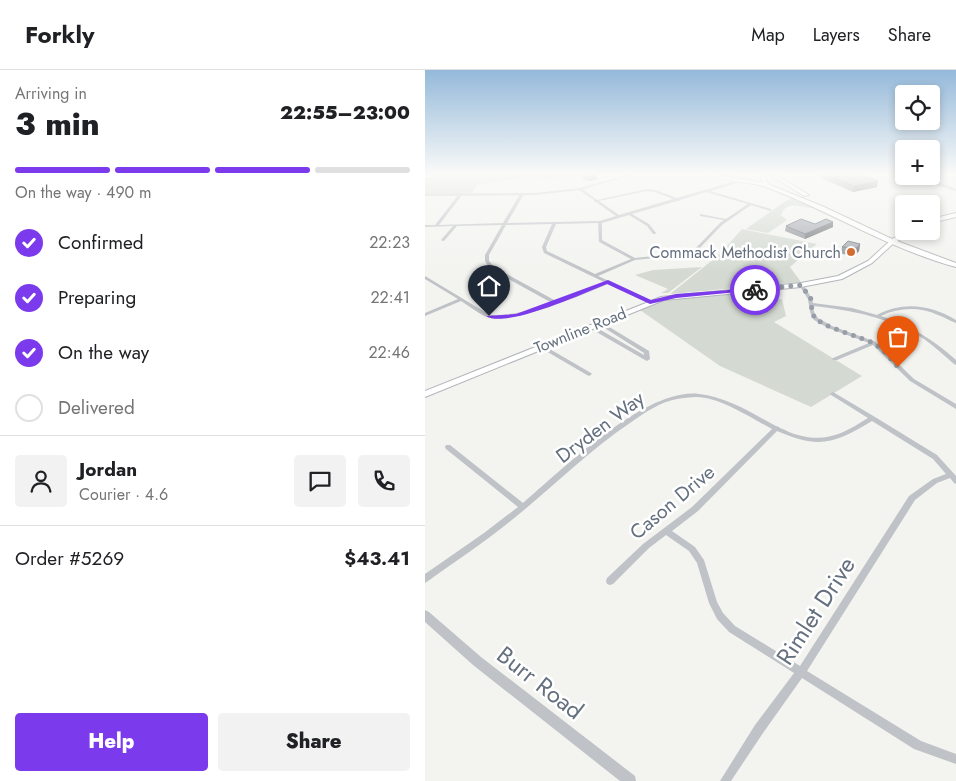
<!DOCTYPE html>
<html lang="en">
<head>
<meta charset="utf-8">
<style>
  :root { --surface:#fff; --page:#f2f2f2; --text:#202124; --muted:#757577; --line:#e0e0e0; --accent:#7c3aed }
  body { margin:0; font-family:Jost,sans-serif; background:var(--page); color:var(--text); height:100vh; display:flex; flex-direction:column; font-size:19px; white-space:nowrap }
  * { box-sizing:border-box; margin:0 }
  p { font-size:16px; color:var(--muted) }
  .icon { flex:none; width:28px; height:28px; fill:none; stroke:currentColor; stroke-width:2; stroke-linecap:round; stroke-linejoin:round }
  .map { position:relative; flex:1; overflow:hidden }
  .sheet { display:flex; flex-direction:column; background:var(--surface); width:425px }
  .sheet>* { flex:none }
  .tools { position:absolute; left:470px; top:15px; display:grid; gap:10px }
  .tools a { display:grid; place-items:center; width:45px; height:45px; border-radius:5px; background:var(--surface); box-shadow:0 2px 8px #0003; font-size:25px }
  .pin { position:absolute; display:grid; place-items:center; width:42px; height:42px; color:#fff; margin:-51px -21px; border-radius:50% 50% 50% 0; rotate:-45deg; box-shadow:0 0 5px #0007 }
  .pin .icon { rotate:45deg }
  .courier { position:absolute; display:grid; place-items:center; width:50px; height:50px; margin:-25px; border:4px solid #7c3aed; border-radius:50%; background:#fff; color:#222; box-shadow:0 1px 6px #0007 }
  .overview em { font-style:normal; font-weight:800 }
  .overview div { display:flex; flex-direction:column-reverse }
  .overview { display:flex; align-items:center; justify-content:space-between; height:85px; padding:0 15px }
  h1 { font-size:32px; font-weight:800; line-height:38px }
  .bar { display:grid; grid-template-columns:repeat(4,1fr); gap:8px 5px; align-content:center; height:60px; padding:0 15px }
  .bar i { height:6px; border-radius:4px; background:var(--line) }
  .bar .selected { background:var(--accent) }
  .bar p { grid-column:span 4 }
  .line { display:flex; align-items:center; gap:12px; padding:0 15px; border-top:1px solid var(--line) }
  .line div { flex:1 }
  .round { display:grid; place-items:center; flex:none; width:52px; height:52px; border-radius:5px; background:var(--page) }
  ol { padding:0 15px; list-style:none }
  li { display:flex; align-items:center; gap:15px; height:55px }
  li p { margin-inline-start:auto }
  li .icon { padding:5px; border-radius:50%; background:var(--accent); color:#fff; stroke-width:4 }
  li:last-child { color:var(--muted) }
  li i { width:28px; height:28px; border:2px solid var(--line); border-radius:50% }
  .action { display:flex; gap:10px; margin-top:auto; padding:10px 15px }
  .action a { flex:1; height:58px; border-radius:5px; background:var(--accent); color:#fff; font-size:20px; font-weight:800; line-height:58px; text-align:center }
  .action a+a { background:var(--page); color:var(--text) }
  header { display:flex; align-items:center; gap:30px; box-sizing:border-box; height:70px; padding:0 25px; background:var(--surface); border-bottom:1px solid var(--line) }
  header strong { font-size:24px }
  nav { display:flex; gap:28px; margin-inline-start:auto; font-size:18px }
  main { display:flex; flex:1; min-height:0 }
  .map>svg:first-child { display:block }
  .green { fill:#d4dad2 }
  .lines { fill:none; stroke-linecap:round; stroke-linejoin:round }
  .secondary-casing { stroke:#b2b5ba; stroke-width:2 }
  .primary-casing { stroke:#b1b4b8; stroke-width:2 }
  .motorway-casing { stroke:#b2b5b8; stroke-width:3 }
  .minor { fill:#bfc2c6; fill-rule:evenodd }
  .tertiary { fill:#bfc2c6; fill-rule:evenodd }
  .secondary { fill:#fff; fill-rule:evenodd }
  .primary { fill:#fff; fill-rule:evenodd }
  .motorway { fill:#fff; fill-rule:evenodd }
  .wall { fill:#8f9399 }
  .shaded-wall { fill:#74787d }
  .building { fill:#a6abb2; stroke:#74787d }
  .route { fill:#7c3aed }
  .done { stroke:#979ea7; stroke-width:5; stroke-dasharray:0 9 }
  .poi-dot { fill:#d36c31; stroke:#fff; stroke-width:2 }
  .labels { text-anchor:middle; stroke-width:5; stroke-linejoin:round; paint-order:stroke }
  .far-poi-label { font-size:16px; fill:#65707f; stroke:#fff; text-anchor:end }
  .far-street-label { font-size:16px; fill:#65707f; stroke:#fff }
  .street-label { font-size:20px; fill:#65707f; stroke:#fff }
  .near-street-label { font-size:24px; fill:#65707f; stroke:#fff }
</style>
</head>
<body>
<header>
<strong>Forkly</strong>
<nav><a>Map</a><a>Layers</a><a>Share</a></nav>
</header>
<main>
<section class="sheet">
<div class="overview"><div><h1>3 min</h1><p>Arriving in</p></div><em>22:55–23:00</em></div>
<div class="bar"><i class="selected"></i><i class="selected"></i><i class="selected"></i><i></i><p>On the way · 490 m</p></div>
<ol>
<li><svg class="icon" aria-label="check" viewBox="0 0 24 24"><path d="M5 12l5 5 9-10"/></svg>Confirmed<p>22:23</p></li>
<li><svg class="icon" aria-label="check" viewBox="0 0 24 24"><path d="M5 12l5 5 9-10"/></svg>Preparing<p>22:41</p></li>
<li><svg class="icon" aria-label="check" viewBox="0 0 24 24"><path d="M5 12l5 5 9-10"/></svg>On the way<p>22:46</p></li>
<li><i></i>Delivered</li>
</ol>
<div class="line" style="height:90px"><a class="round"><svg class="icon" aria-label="person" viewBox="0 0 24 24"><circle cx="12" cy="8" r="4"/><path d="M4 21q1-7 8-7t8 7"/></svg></a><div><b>Jordan</b><p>Courier · 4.6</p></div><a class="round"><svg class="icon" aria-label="chat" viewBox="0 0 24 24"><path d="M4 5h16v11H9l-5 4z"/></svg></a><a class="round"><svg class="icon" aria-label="phone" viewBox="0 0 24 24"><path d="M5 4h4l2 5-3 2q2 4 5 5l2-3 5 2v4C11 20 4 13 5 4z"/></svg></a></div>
<div class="line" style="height:65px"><div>Order #5269</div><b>$43.41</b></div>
<div class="action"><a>Help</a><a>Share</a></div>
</section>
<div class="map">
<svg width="531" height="711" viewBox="0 0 531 711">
  <rect width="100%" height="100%" fill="#f3f4f0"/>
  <g class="green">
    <path d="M 17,104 L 155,104 C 140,107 123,113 108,107 L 53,114 L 46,124 L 0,124 L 0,107 Z"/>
    <path d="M 367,129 L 387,138 C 373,137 362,130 356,145 L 362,150 L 343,163 L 321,159 L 362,130 Z"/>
    <polygon points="317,159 392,174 365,197 376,212 245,224 295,184"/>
    <polygon points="277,197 243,223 236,223 243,219 210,205 228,200"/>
    <polygon points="306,223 323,235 357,229 361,246 349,252 437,306 386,337 295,296 215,240 240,229"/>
  </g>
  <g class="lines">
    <defs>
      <polygon id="secondary" points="466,170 471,171 447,193 417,209 376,217 239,230 0,327 0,321 236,227 376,213 413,206 443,191"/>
      <g id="primary">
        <path d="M 282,104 L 291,104 L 338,113 L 335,104 L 339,104 L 343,114 L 399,137 L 467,169 L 483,161 L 491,161 L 472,171 L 531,193 L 531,197 C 464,179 405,141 341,117 C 324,111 295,112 282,104 Z"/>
        <polygon points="344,104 349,104 384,125 379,126"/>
        <polygon points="531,143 531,147 506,153 506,149"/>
      </g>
      <polygon id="motorway" points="7,104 16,104 0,109 0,105"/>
    </defs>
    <use href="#secondary" class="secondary-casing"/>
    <use href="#primary" class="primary-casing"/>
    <use href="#motorway" class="motorway-casing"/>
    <g class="minor">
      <polygon points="464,104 469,104 514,114 505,106 507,105 520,115 531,119 531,121 518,117"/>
      <path d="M 312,109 L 315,110 L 309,114 L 285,121 L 346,139 L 346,141 L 326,135 L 297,155 L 269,184 L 210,190 L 173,206 L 227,231 L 227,233 L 223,233 L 183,214 C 159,224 85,256 62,247 C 54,244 44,236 36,231 L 0,246 L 0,243 L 33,229 L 0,209 L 0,206 L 65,245 C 86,246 107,240 127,233 L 65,199 L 60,191 L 60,185 L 77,155 L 32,156 L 19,171 L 18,171 L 16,170 L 28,156 L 0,157 L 0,155 L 10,155 L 34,124 L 37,125 L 14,155 L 78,153 L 95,124 L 97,123 L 99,124 L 82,153 L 175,151 L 191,146 L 171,132 L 169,132 L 169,130 L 154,120 L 154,118 L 156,118 L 172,130 L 222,119 L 231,120 L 252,128 L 307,112 ZM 222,121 L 229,122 L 248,129 L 194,145 L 174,131 ZM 281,122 L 323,134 L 301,149 L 275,144 L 275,146 L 299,150 L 295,153 L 267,182 L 210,188 L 177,170 L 177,153 L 204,145 L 222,156 L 228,164 L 230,164 L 231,163 L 224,154 L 207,144 L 252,131 L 254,131 L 255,130 ZM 173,153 L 174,172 L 206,189 L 170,204 L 122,181 L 121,177 L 131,154 ZM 127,154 L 117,177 L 119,183 L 179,212 L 131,231 L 69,197 L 64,191 L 64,185 L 81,155 Z"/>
      <path d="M 374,214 L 378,214 L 387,229 L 388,233 L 427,238 L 452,245 C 479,231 505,235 531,250 L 531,253 C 525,251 519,247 513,245 C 495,237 475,237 456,246 C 485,255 509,270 531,290 L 531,295 L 529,294 C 519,285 510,277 499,269 C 466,248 427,240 388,236 L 389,242 L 393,248 L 407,256 L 451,272 L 489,309 L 531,334 L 531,339 L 485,311 L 448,275 L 412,290 L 408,290 L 407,289 L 408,288 L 444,273 L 403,258 L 389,250 L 385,242 L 383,229 L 374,215 Z"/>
      <path d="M 167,254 L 181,255 L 224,281 L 225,289 L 222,291 L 220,290 L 168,260 L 167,255 ZM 172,257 L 178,257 L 219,283 L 219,285 L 172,258 Z"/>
      <polygon points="116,274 166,303 167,304 164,306 162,305 114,277 113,276"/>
      <path d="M 408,322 L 450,347 L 512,385 L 531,406 L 531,414 L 529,413 L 525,408 L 512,413 L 490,430 L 382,601 L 496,671 L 531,684 L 531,694 L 489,679 L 377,608 L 338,663 L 306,711 L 295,711 L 330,655 L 369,603 L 304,562 L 292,549 L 284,533 L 272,493 L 264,481 L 241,465 L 224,478 L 188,514 L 185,515 L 182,514 L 181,511 L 182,508 L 218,474 L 267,437 L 347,359 C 326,348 295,327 271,327 C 265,327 258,328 252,329 C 235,332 219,343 205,353 C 163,381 128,417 88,449 C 61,471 31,491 3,511 L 0,513 L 0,504 L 59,463 L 93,437 L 21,379 L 20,377 L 21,375 L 25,375 L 98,433 C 137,400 221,317 274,324 C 302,327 327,343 351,356 L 354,357 L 355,358 C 361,360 367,364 373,365 C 402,373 419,363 443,348 L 406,325 L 405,324 L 406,323 ZM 447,351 L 508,389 L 521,404 L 508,409 L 484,426 L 375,596 L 310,556 L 298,543 L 292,532 L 279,490 L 270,477 L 247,461 L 273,441 L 352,361 C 394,379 409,374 447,351 Z"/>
    </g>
    <g class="tertiary">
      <polygon points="206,104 211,104 155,120 110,125 0,126 0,124 110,123 155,118"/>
      <polygon points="0,540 4,542 56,587 210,706 211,711 195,711 48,595 0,552"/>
    </g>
    <use href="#secondary" class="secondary"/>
    <use href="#primary" class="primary"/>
    <use href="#motorway" class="motorway"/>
  </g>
  <g class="wall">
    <polygon points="157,104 171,104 172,109 164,111 157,108"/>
    <polygon points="397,104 435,104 452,117 428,122 396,108"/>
    <polygon points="390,154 408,157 380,169 360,161 361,156"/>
    <polygon points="435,174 434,181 430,185 416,184 417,177"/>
  </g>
  <g class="shaded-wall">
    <polygon points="169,104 171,104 172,109 164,111 164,105"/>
    <polygon points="453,111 452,117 428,122 429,116"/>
    <polygon points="408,152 408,157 380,169 380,164"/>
    <polygon points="435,174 434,181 430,185 432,178"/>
  </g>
  <g class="building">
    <polygon points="400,104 435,104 453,111 429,116"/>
    <polygon points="376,149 390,154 401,149 408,152 380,164 361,156"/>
    <polygon points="423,171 435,174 432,178 417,177"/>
  </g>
  <linearGradient id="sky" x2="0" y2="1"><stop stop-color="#94b9da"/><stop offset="0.51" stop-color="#fafaf8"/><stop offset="1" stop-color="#fafaf8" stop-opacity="0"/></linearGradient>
  <rect width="531" height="203" fill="url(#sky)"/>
  <path class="route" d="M 183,210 L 226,230 L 251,224 L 330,218 L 333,220 L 251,228 L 225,234 L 182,214 C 159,223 81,259 61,246 L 91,244 Z"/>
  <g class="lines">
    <polyline class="done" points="330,220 376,215 386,229 387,242 390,249 405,257 449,273 461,283 473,297"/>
  </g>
  <circle class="poi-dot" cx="426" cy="182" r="5"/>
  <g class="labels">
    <g class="far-poi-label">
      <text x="416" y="188">Commack Methodist Church</text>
    </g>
    <g class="far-street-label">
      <text transform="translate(155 260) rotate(-22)" y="6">Townline Road</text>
    </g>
    <g class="street-label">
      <text transform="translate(175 357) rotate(-37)" y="7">Dryden Way</text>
      <text transform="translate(247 432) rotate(-40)" y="7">Cason Drive</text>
    </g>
    <g class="near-street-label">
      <text transform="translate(391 541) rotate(-57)" y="8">Rimlet Drive</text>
      <text transform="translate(115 613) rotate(38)" y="8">Burr Road</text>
    </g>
  </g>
</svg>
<div class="tools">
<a><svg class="icon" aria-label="locate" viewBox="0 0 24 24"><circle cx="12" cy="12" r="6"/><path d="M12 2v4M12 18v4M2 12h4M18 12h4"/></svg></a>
<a>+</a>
<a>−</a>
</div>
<div class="pin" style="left:473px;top:297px;background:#ea580c"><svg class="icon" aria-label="bag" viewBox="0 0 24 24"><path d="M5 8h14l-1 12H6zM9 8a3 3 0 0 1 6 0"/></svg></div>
<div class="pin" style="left:64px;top:246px;background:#1f2937"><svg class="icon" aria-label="home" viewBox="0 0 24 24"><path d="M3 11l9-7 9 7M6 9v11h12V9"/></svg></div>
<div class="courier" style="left:330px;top:220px"><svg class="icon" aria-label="bike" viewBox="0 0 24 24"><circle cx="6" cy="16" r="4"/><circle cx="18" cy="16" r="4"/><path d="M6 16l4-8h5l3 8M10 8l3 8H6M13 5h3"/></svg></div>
</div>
</main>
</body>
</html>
